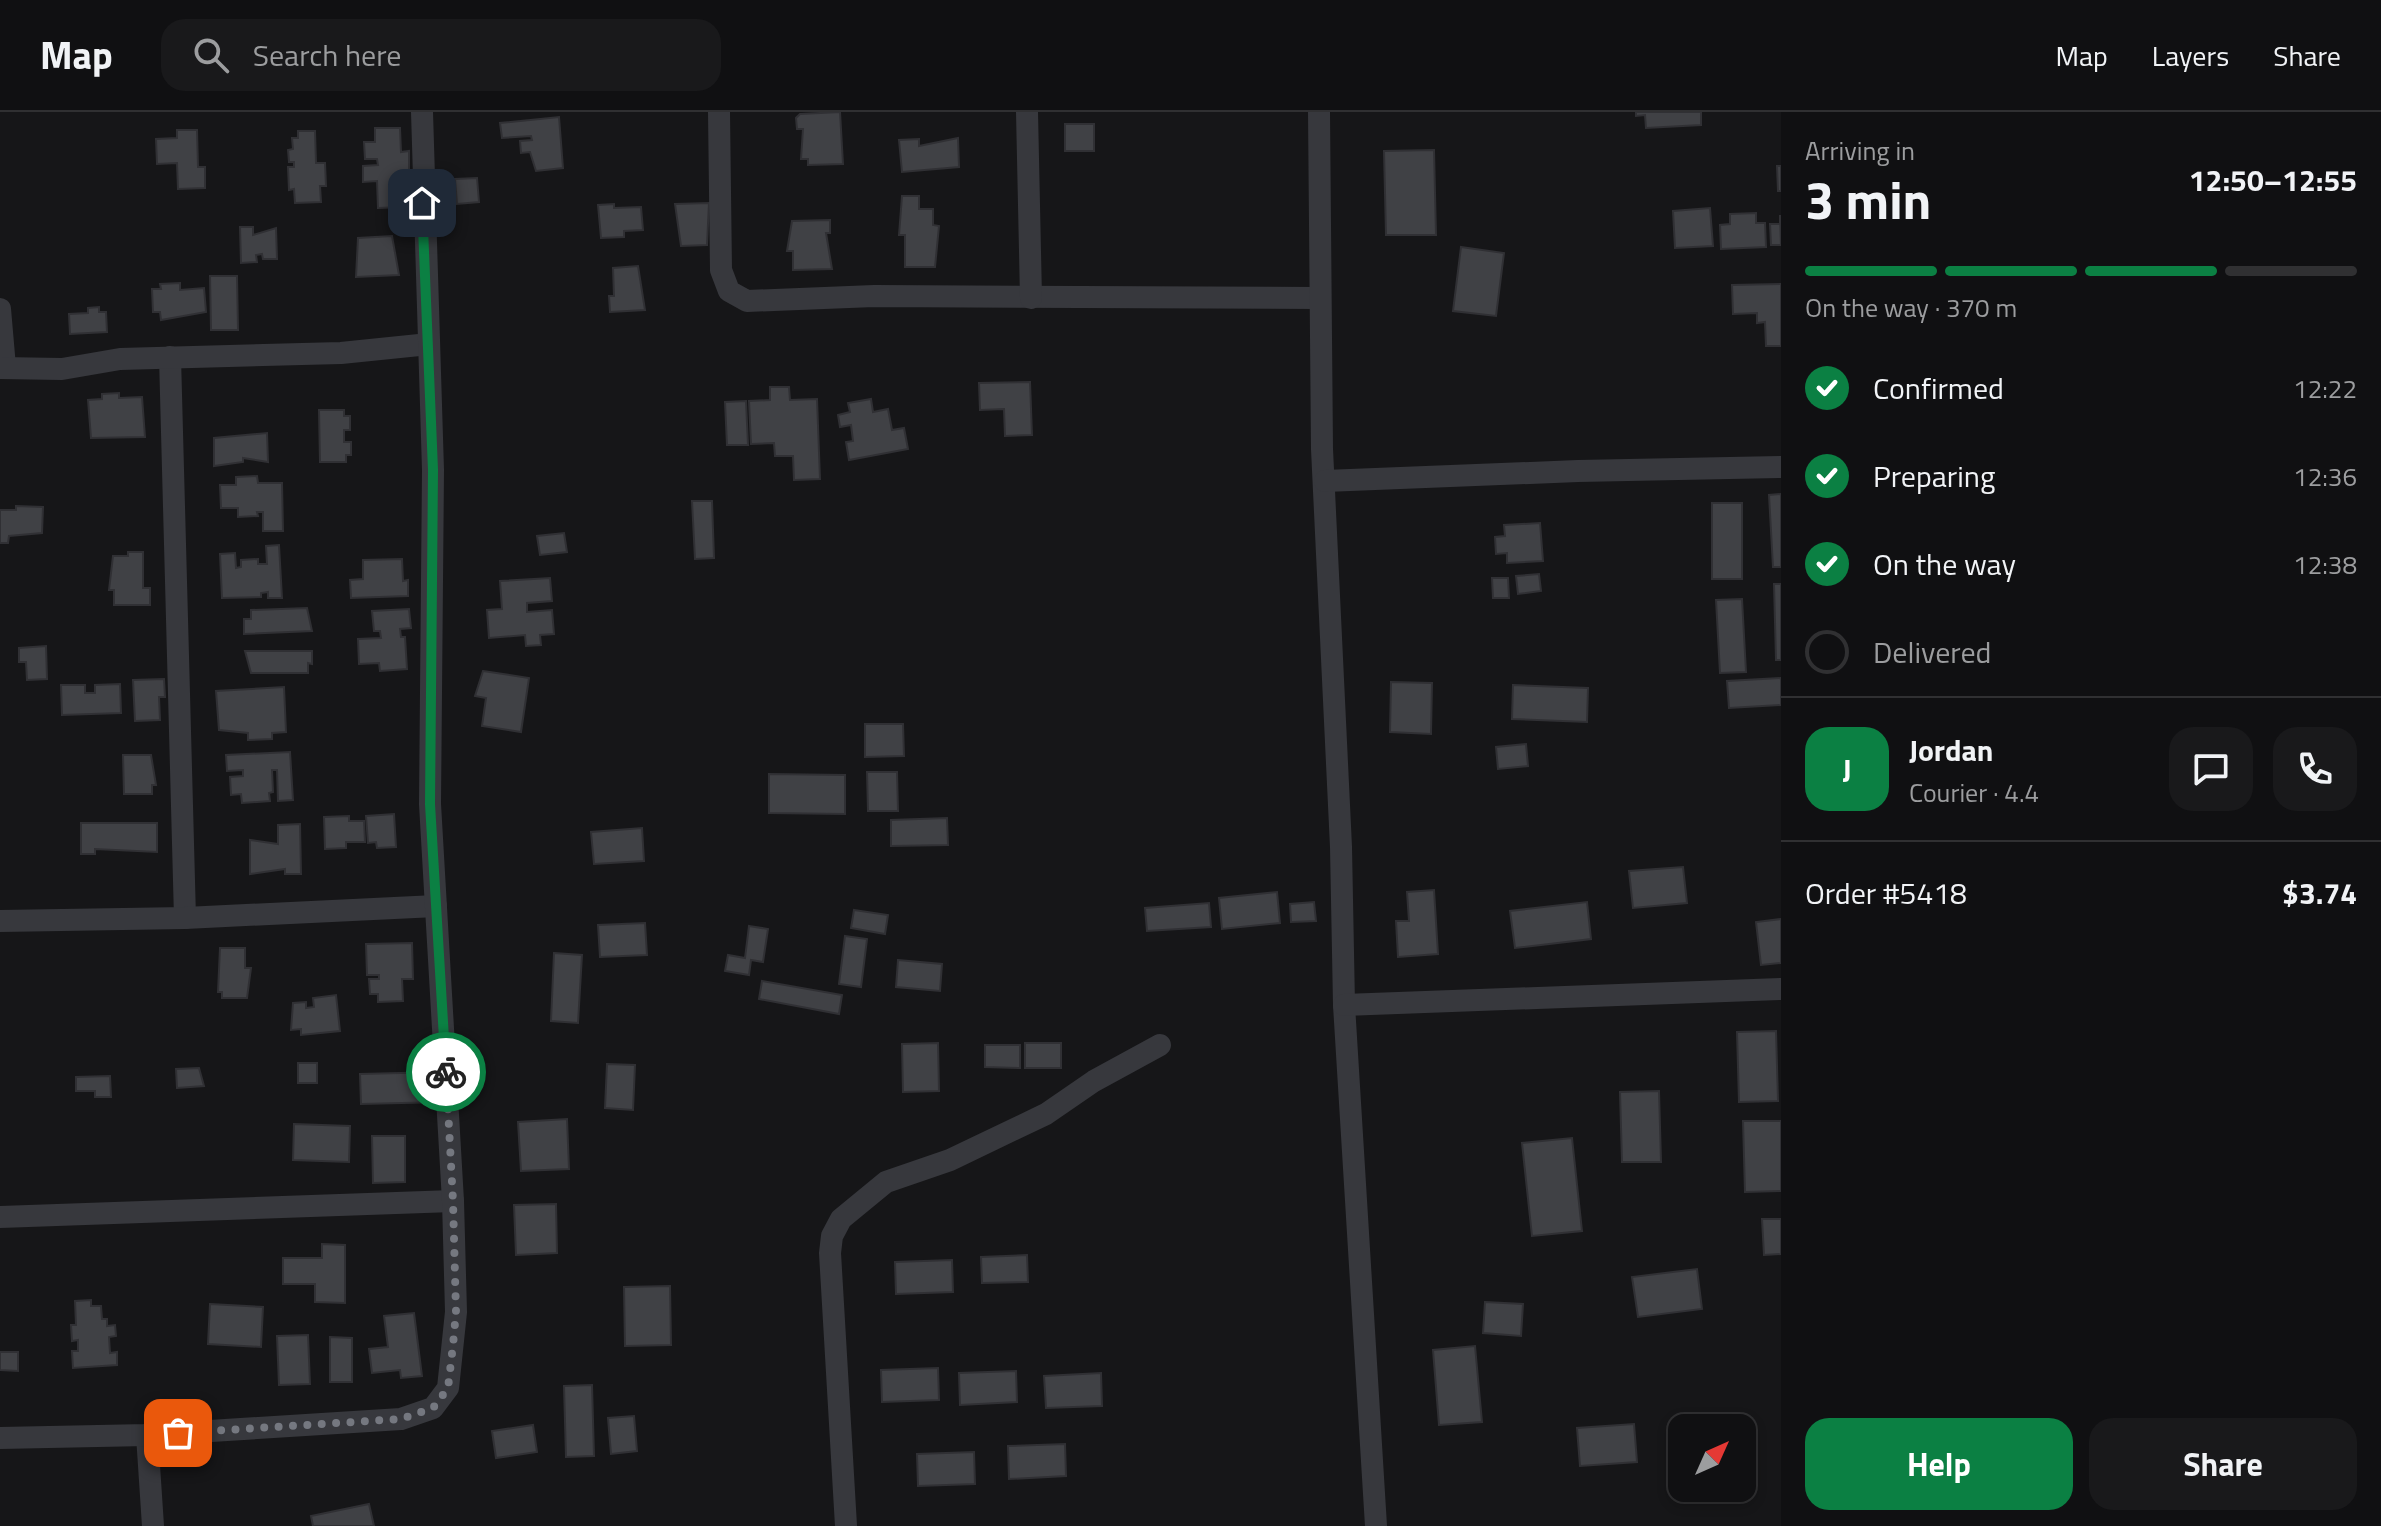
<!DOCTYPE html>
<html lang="en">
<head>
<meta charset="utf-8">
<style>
  :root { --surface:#101012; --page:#19191b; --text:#f1f3f6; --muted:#9c9d9f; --line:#303032; --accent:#0b8043 }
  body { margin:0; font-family:"Titillium Web",sans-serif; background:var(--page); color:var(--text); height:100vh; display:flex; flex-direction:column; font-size:30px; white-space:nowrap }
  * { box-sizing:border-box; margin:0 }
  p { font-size:26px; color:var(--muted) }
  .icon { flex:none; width:44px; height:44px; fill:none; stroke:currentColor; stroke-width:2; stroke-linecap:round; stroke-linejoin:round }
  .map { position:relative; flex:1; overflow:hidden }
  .details { display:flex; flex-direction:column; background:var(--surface); width:600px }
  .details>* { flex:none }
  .needle { width:52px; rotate:45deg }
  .controls { position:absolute; left:1668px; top:1302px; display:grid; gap:16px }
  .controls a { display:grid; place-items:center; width:88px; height:88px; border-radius:16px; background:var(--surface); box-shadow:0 4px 12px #0003,0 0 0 2px var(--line); font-size:40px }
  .pin { position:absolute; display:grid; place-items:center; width:68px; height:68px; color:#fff; margin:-34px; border-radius:16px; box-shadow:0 4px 12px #0006 }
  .courier { position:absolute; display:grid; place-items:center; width:80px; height:80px; margin:-40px; border:6px solid #0b8043; border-radius:50%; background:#fff; color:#222; box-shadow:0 2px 10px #0007 }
  .head em { font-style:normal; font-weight:700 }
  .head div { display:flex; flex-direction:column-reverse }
  .head { display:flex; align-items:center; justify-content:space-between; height:136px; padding:0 24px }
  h1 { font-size:52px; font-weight:700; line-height:60px }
  .bar { display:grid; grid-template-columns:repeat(4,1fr); gap:12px 8px; align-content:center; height:96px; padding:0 24px }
  .bar i { height:10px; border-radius:6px; background:var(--line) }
  .bar .current { background:var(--accent) }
  .bar p { grid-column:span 4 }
  .line { display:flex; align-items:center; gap:20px; padding:0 24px; border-top:2px solid var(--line) }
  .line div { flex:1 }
  .round { display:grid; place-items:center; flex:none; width:84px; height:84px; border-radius:24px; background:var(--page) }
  ol { padding:0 24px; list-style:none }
  li { display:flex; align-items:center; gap:24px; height:88px }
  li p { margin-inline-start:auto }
  li .icon { padding:8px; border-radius:50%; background:var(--accent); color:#fff; stroke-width:4 }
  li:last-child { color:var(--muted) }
  li i { width:44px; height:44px; border:4px solid var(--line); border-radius:50% }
  .button { display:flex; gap:16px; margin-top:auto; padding:16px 24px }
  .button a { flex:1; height:92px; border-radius:24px; background:var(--accent); color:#fff; font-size:32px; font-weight:700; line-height:92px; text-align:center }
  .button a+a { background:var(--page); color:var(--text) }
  header { display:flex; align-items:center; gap:48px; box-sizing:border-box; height:112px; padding:0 40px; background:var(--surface); border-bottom:2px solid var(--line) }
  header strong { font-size:38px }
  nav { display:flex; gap:44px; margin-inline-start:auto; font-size:28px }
  .search { width:560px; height:72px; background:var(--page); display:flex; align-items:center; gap:20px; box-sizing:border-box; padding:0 28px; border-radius:24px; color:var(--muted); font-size:30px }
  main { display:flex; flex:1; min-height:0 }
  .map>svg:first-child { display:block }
  .building { fill:#404145; stroke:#303034; stroke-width:2 }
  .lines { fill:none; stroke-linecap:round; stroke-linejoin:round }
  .minor { stroke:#37383d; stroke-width:22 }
  .done { stroke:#757880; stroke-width:8; stroke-dasharray:0 14.4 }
  .route { stroke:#0b8043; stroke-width:10 }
</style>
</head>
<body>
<header>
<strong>Map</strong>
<div class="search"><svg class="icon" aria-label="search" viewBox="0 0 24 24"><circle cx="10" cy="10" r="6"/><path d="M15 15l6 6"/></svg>Search here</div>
<nav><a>Map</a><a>Layers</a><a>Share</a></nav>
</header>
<main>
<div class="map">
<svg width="1781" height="1414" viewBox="0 0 1781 1414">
  <rect width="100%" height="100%" fill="#161618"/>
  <g class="building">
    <polygon points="840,0 843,52 808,53 808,47 801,47 803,17 797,17 796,6 800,2"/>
    <polygon points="1636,0 1701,0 1701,13 1646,16 1645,3 1636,4"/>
    <polygon points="559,5 563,56 536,59 530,40 521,41 520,29 532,28 531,24 502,26 500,11"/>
    <rect x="1065" y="12" width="29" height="27"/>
    <polygon points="375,16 400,16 401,40 409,39 409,60 404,60 405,95 378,96 377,69 363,70 363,54 378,53 377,47 365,47 364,30 375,30"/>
    <polygon points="177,18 197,18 198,55 205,55 205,76 178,77 177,51 157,52 156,27 177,26"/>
    <polygon points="298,19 315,19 316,51 325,51 326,74 320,74 321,90 295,91 294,77 289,78 288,55 294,55 294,50 289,50 288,38 293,37 292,26 298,26"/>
    <polygon points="958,26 959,55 902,60 899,28 919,27 919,34"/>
    <polygon points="1434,38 1436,123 1386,123 1384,39"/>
    <polygon points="1777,54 1781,54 1781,79 1778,79"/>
    <polygon points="477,66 479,90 457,92 455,67"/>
    <polygon points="902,84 919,84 919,97 933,97 933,113 939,114 935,155 905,155 905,123 899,123"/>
    <polygon points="709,91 707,133 681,134 675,92"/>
    <polygon points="614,92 614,96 641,95 643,118 624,119 624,125 601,126 598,93"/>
    <polygon points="1710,96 1713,134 1675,136 1673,99"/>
    <polygon points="1756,101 1756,111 1765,111 1766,135 1721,137 1720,113 1730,112 1730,102"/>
    <polygon points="1780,103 1781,133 1771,133 1770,112 1780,112"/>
    <polygon points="830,108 830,121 826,121 832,157 793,158 793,139 787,139 792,109"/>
    <polygon points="240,115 253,115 253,123 276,116 277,147 263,147 262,142 256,143 257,150 241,151"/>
    <polygon points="392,124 399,163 356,165 358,126"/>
    <polygon points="1461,135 1504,141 1496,204 1453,199"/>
    <polygon points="638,154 645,198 610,200 609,184 614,184 613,156"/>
    <polygon points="210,164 237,164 238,218 211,218"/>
    <polygon points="180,171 180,178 204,176 206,200 161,208 160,200 153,200 152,177 161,177 160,172"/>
    <polygon points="1781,172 1781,234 1766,234 1765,210 1757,211 1757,201 1733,202 1732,173"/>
    <polygon points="99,195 99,200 106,200 107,220 70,222 69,202 88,201 88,196"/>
    <polygon points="1030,270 1032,323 1005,324 1004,297 980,298 979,271"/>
    <polygon points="770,275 789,275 790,288 817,287 820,367 794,368 793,344 775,344 774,331 751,332 749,289 770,288"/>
    <polygon points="119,281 119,286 142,285 145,325 91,326 88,288 102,287 102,282"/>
    <polygon points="871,287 873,300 888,297 892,318 904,316 908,337 849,348 846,330 853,329 851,313 840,315 838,303 850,300 848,291"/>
    <polygon points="746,289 748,333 727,333 725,290"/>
    <polygon points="319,298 344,298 344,304 350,304 350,318 344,318 344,330 351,330 351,343 346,343 346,350 320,350"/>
    <polygon points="267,321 268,350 243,346 243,350 214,354 214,326"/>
    <polygon points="257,364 258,371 282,371 283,419 263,419 263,400 257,400 258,404 238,405 238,396 221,396 220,373 236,373 236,365"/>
    <polygon points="1781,382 1781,455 1773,455 1769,383"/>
    <polygon points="692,389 712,389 714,446 695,447"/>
    <rect x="1712" y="391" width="30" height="76"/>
    <polygon points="16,394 43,395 42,421 9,424 8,431 0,431 0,398 16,398"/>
    <polygon points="1540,411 1543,449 1507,451 1507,441 1496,442 1495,425 1505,424 1504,413"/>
    <polygon points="564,421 567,440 540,443 537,424"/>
    <polygon points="279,433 282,486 268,486 268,480 261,481 261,485 222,486 220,442 235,441 236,456 241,455 241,448 258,447 258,452 267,452 266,434"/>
    <polygon points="128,440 143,440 143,476 150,476 150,493 114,493 114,478 109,478 113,444 128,444"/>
    <polygon points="402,447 403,469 408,468 408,484 351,486 350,468 363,467 363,448"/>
    <polygon points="1539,462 1541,479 1518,482 1516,464"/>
    <polygon points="550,466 552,489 527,491 527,500 552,498 554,522 540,523 541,533 526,534 525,523 489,526 487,498 502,497 500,469"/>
    <polygon points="1492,466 1508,466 1509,486 1493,486"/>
    <polygon points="1774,472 1781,472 1781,548 1776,548"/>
    <polygon points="1742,487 1746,560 1720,561 1716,488"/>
    <polygon points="307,496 312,519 244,522 244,507 251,507 251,498"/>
    <polygon points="409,497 411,516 400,517 401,525 405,525 407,557 380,559 379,551 359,552 358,527 381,526 380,519 374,519 372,499"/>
    <polygon points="46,534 47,567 27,568 26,550 19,550 19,536"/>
    <polygon points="245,539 312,539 312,552 308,551 308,561 251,561"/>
    <polygon points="483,559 529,566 521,620 482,614 486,586 475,584"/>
    <polygon points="1781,566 1781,593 1729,596 1727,569"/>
    <polygon points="164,567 165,585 159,585 160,608 135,609 133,568"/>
    <polygon points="1391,570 1432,571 1431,622 1390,620"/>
    <polygon points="120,572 121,601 62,603 61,573 85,573 85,581 95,581 95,573"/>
    <polygon points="1513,573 1588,576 1587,610 1512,607"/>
    <polygon points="284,575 286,620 272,621 272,627 248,628 248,621 219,618 216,579"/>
    <polygon points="865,612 903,612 904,644 865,645"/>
    <polygon points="1526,632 1528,654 1498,657 1496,635"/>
    <polygon points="290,640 293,688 278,689 277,658 272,658 273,680 269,681 270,689 242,691 241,682 231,683 230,665 243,664 243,658 227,659 226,643"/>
    <polygon points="123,643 151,643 156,673 152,673 152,682 124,682"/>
    <polygon points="867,660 897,660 898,699 868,699"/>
    <polygon points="769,662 845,663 845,702 769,701"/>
    <polygon points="394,702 396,735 377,736 376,730 368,731 366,704"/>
    <polygon points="349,704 349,709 364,709 365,730 346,730 346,736 325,737 324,705"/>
    <polygon points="947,706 948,733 891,734 891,708"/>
    <polygon points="81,711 157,711 157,740 95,737 95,742 81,742"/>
    <polygon points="300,712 301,762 285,762 285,757 250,762 250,728 278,732 278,713"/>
    <polygon points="642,716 644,749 594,752 591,720"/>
    <polygon points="1683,755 1687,791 1633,796 1629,759"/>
    <polygon points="1434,778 1438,842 1398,845 1396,809 1409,809 1407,780"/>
    <polygon points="1277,780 1280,811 1222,817 1219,786"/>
    <polygon points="1314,790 1316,809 1291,810 1290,792"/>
    <polygon points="1587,790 1591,827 1515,836 1510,799"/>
    <polygon points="1209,791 1211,815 1147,819 1145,796"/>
    <polygon points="854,798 888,803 885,822 851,816"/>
    <polygon points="1781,807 1781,851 1761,853 1756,810"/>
    <polygon points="645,811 647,843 600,845 598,813"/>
    <polygon points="749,814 768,817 763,850 751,848 749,863 725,859 728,843 745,846"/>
    <polygon points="845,824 867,827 861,875 839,872"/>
    <polygon points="412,831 413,867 402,867 403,889 378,890 378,882 370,882 369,867 379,867 379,863 367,863 366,832"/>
    <polygon points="220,836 245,836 245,856 251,856 247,886 222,886 222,880 218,880"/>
    <polygon points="554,841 582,843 578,911 551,909"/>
    <polygon points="898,848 942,852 940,879 896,875"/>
    <polygon points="762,869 842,883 839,902 759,887"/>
    <polygon points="336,883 340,919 301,923 301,917 291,918 293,891 306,890 306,896 314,895 313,886"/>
    <polygon points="1776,919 1778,989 1739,990 1737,920"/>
    <polygon points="938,931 939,979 903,980 902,932"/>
    <rect x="1025" y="931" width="36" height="25"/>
    <polygon points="985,933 1020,933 1020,956 985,955"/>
    <rect x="298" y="951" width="19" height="20"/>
    <polygon points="607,952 635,953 633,998 605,996"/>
    <polygon points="199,956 204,974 177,976 176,957"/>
    <polygon points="442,960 443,990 361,992 360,962"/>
    <polygon points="110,964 111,985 95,985 95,979 76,979 76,965"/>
    <polygon points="1659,979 1661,1050 1622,1050 1620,980"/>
    <polygon points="567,1007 569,1057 521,1059 518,1010"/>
    <polygon points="1743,1009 1781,1009 1781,1079 1745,1080"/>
    <polygon points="294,1012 350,1014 349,1050 293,1048"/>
    <polygon points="372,1024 405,1024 405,1070 373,1071"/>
    <polygon points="1572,1026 1582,1119 1532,1124 1522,1031"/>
    <polygon points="556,1092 557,1141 516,1143 514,1093"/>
    <polygon points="1762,1107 1781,1107 1781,1142 1764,1143"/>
    <polygon points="322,1132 345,1133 345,1191 315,1190 315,1172 283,1172 283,1146 322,1146"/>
    <polygon points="1027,1143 1028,1170 982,1171 981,1145"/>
    <polygon points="952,1148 953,1180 896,1182 895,1150"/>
    <polygon points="1697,1157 1702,1197 1638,1205 1632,1165"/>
    <polygon points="670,1174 671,1233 625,1234 624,1175"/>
    <polygon points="91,1188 91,1194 101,1194 102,1207 107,1207 107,1214 115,1213 116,1224 109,1225 110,1241 117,1240 117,1253 73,1256 72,1239 78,1239 78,1228 72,1229 71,1213 76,1213 75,1189"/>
    <polygon points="1485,1190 1523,1192 1521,1224 1483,1221"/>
    <polygon points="210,1192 263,1195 261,1235 208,1232"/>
    <polygon points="414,1201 422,1264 401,1266 400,1258 372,1261 369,1237 388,1235 384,1204"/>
    <polygon points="308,1223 310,1272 279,1273 277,1224"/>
    <polygon points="330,1225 352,1226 352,1270 330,1270"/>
    <polygon points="1475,1234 1482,1310 1439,1313 1433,1238"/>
    <polygon points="0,1240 18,1240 18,1259 0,1258"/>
    <polygon points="938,1256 939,1288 882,1290 881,1258"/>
    <polygon points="1016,1259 1017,1290 960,1293 959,1261"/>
    <polygon points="1101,1261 1102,1294 1046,1296 1044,1264"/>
    <polygon points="592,1273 594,1344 566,1345 564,1274"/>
    <polygon points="634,1304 637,1339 611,1342 608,1306"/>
    <polygon points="1634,1312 1637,1350 1580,1354 1577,1316"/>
    <polygon points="533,1313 537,1340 496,1346 492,1319"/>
    <polygon points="1065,1332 1066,1364 1009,1367 1008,1334"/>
    <polygon points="974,1340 975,1372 918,1374 917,1342"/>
    <polygon points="369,1392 374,1414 313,1414 311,1404"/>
  </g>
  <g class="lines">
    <g class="minor">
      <polyline points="719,0 721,158 729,179 747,189 874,184 1319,186"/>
      <polyline points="1027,0 1031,186"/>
      <polyline points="1319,0 1322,337 1341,735 1344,893 1376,1414"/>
      <polyline points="0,197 5,255"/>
      <polyline points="170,245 185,806"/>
      <polyline points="0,256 62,257 120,247 341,241 429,232"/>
      <polyline points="1325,369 1578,359 1781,355"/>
      <polyline points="0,809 185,806 436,794"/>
      <polyline points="1344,893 1781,877"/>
      <polyline points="0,1105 453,1089"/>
      <polyline points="147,1323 153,1414"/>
      <polyline points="0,1326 147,1323 401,1307 433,1296 448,1276 456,1200 453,1089 430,692 433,358 422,0"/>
      <polyline points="846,1414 830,1141 832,1124 841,1107 886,1070 950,1048 1046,1002 1094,969 1160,933"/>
    </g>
  </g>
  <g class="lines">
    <polyline class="done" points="178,1321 401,1307 433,1296 448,1276 453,1233 456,1200 453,1089 446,960"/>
    <polyline class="route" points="422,91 433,358 430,692 446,960"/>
  </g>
</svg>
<div class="controls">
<a><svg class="needle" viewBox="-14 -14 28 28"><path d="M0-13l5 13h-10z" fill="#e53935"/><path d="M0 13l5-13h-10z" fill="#9c9d9f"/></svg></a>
</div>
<div class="pin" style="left:178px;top:1321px;background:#ea580c"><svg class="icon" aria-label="bag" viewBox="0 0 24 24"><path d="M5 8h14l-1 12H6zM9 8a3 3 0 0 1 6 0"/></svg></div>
<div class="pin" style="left:422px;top:91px;background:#1f2937"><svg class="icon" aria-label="home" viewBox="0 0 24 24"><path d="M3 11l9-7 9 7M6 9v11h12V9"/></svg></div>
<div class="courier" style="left:446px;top:960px"><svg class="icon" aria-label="bike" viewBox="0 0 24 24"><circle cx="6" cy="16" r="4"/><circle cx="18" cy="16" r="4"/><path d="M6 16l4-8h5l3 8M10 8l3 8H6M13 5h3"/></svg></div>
</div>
<section class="details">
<div class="head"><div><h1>3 min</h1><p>Arriving in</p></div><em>12:50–12:55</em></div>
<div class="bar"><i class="current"></i><i class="current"></i><i class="current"></i><i></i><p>On the way · 370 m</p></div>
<ol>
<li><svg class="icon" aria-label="check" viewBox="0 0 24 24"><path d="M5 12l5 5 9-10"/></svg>Confirmed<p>12:22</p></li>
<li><svg class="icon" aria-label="check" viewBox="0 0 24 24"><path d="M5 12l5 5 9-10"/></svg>Preparing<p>12:36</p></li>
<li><svg class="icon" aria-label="check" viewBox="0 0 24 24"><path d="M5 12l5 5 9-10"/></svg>On the way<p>12:38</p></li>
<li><i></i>Delivered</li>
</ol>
<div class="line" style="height:144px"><b class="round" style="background:var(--accent);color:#fff">J</b><div><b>Jordan</b><p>Courier · 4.4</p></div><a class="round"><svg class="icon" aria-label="chat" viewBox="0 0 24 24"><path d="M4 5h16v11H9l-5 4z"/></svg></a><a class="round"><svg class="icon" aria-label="phone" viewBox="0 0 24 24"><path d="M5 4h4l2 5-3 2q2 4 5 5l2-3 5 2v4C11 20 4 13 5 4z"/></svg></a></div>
<div class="line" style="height:104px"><div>Order #5418</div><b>$3.74</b></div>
<div class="button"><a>Help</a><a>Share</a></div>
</section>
</main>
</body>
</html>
